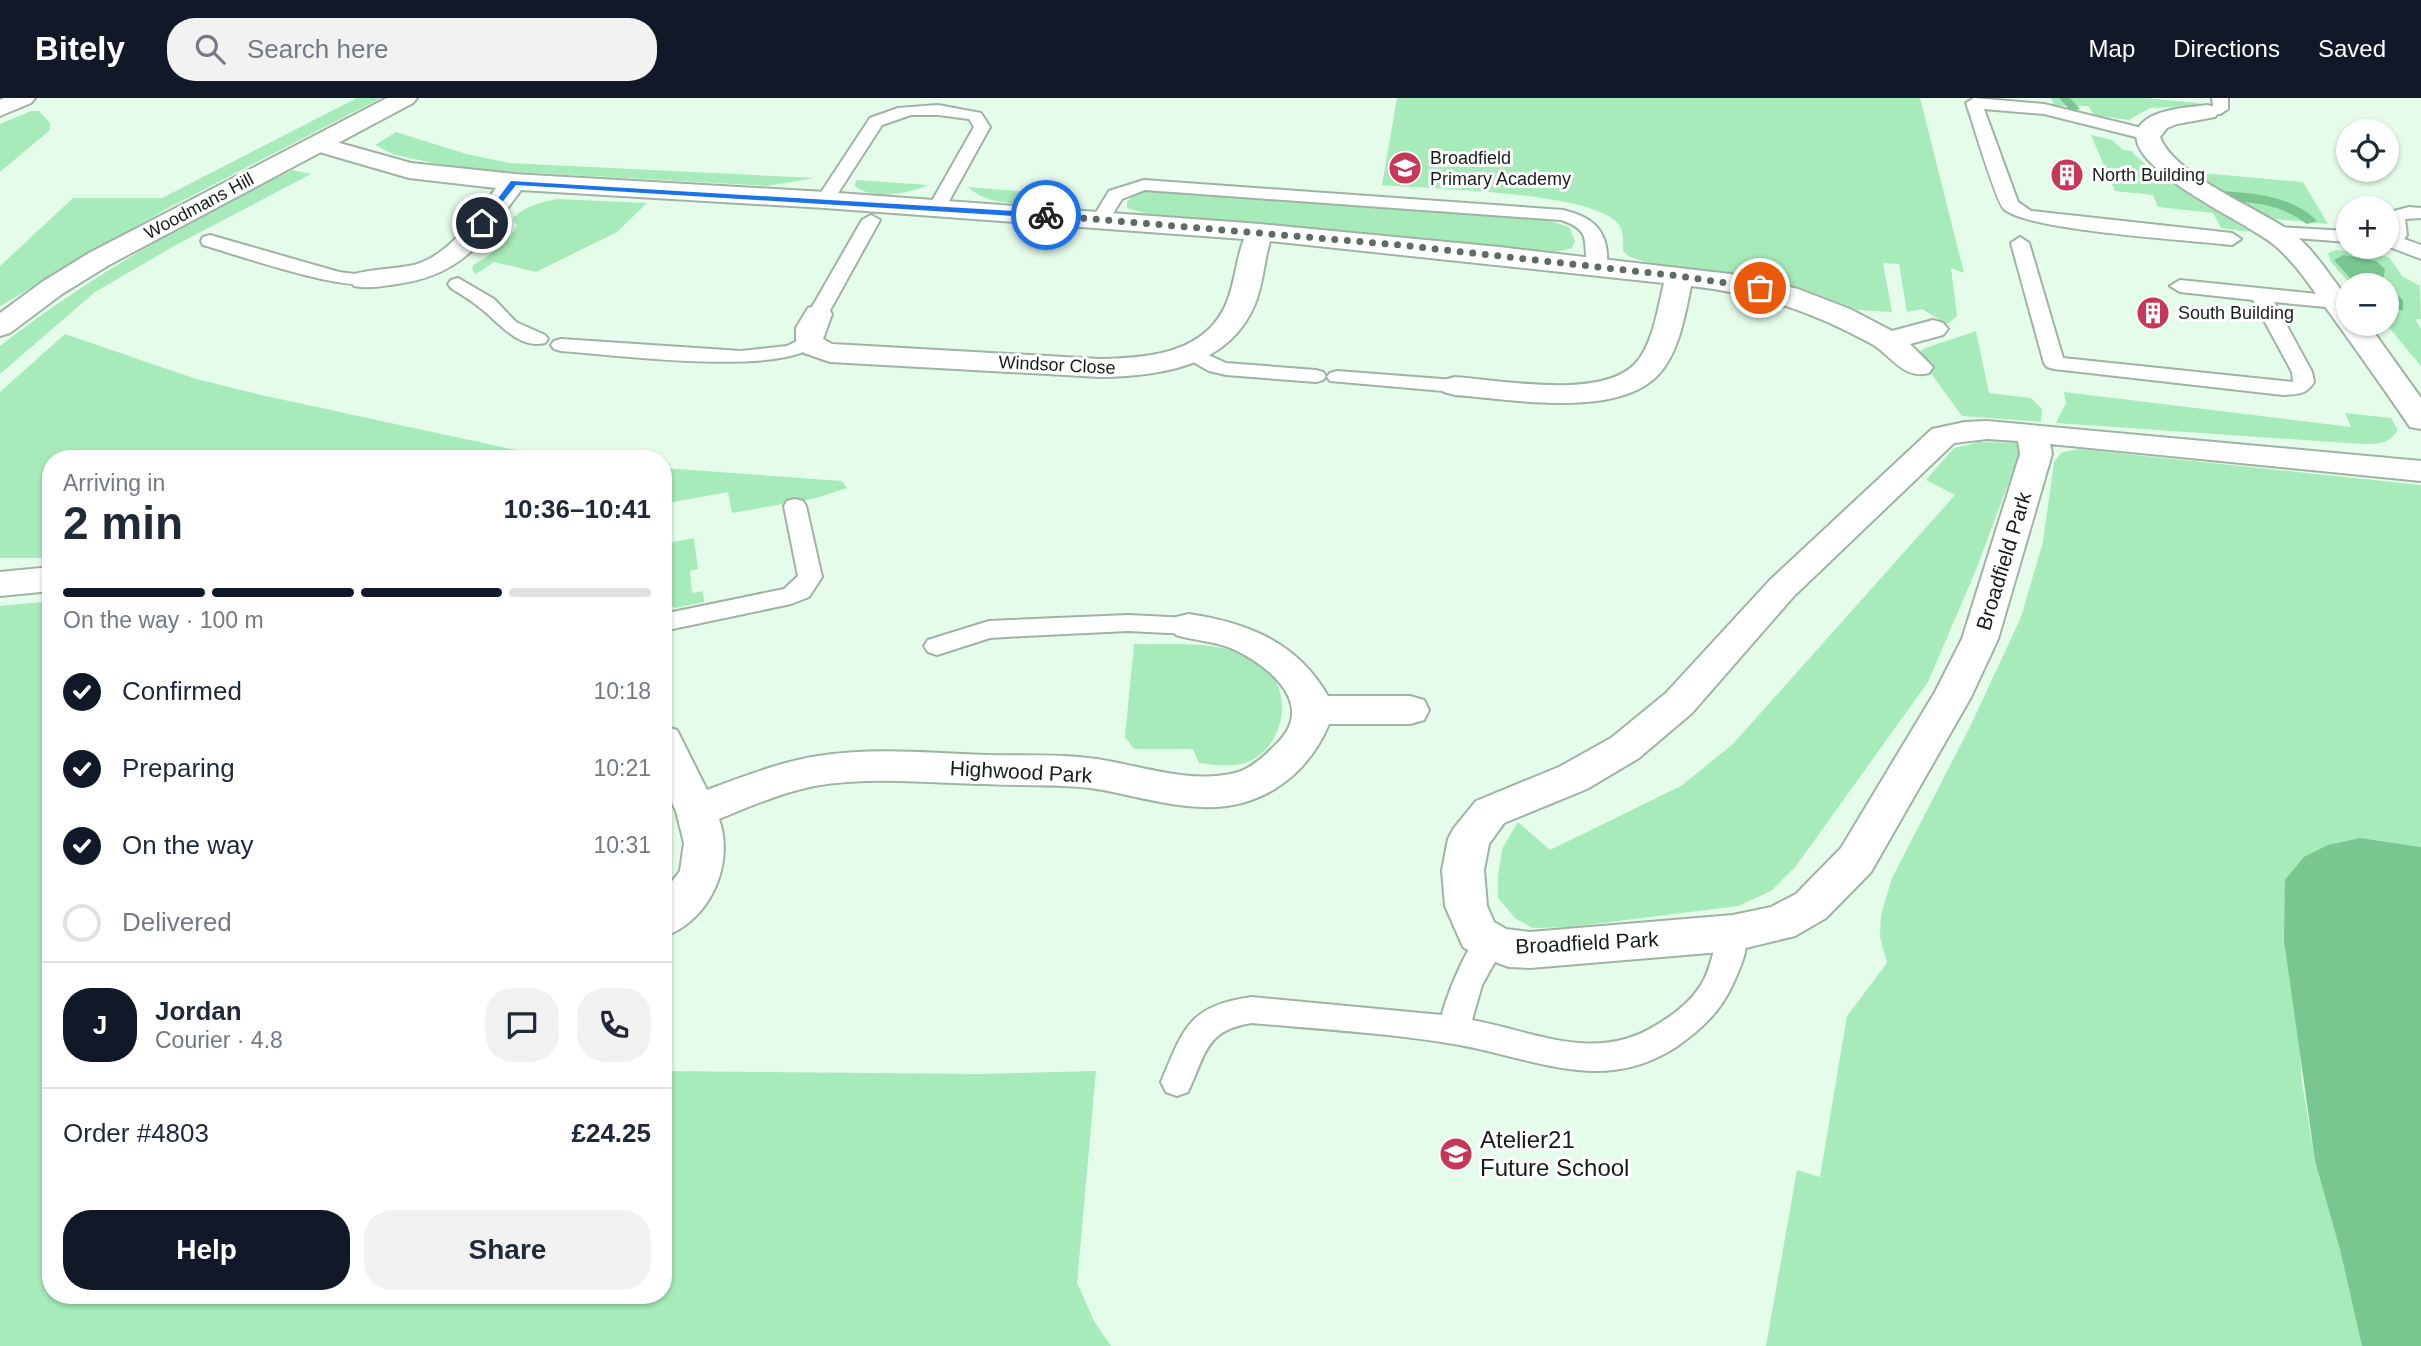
<!DOCTYPE html>
<html lang="en">
<head>
<meta charset="utf-8">
<style>
  :root { --surface:#fff; --page:#f2f2f3; --text:#1f2937; --muted:#747a83; --line:#e0e1e3; --accent:#111827 }
  body { margin:0; font-family:Helvetica,sans-serif; background:var(--page); color:var(--text); height:100vh; display:flex; flex-direction:column; font-size:26px; white-space:nowrap }
  * { box-sizing:border-box; margin:0 }
  p { font-size:23px; color:var(--muted) }
  .icon { flex:none; width:38px; height:38px; fill:none; stroke:currentColor; stroke-width:2; stroke-linecap:round; stroke-linejoin:round }
  .map { position:relative; flex:1; overflow:hidden }
  .drawer { position:absolute; left:42px; top:352px; width:630px; height:854px; display:flex; flex-direction:column; background:var(--surface); border-radius:28px; box-shadow:0 2px 5px #0004 }
  .drawer>* { flex:none }
  .controls { position:absolute; left:2336px; top:21px; display:grid; gap:14px }
  .controls a { display:grid; place-items:center; width:63px; height:63px; border-radius:50%; background:var(--surface); box-shadow:0 2px 5px #0004; font-size:35px }
  .pin { position:absolute; display:grid; place-items:center; width:60px; height:60px; color:#fff; margin:-30px; border:4px solid #fff; border-radius:50%; box-shadow:0 2px 7px #0007 }
  .courier { position:absolute; display:grid; place-items:center; width:70px; height:70px; margin:-35px; border:5px solid #1a73e8; border-radius:50%; background:#fff; color:#222; box-shadow:0 2px 9px #0007 }
  .headline em { font-style:normal; font-weight:700 }
  .headline div { display:flex; flex-direction:column-reverse }
  .headline { display:flex; align-items:center; justify-content:space-between; height:119px; padding:0 21px }
  h1 { font-size:46px; font-weight:700; line-height:52px }
  .bar { display:grid; grid-template-columns:repeat(4,1fr); gap:10px 7px; align-content:center; height:84px; padding:0 21px }
  .bar i { height:9px; border-radius:5px; background:var(--line) }
  .bar .active { background:var(--accent) }
  .bar p { grid-column:span 4 }
  .line { display:flex; align-items:center; gap:18px; padding:0 21px; border-top:2px solid var(--line) }
  .line div { flex:1 }
  .round { display:grid; place-items:center; flex:none; width:74px; height:74px; border-radius:28px; background:var(--page) }
  ol { padding:0 21px; list-style:none }
  li { display:flex; align-items:center; gap:21px; height:77px }
  li p { margin-inline-start:auto }
  li .icon { padding:7px; border-radius:50%; background:var(--accent); color:#fff; stroke-width:4 }
  li:last-child { color:var(--muted) }
  li i { width:38px; height:38px; border:4px solid var(--line); border-radius:50% }
  .primary-button { display:flex; gap:14px; margin-top:auto; padding:14px 21px }
  .primary-button a { flex:1; height:80px; border-radius:28px; background:var(--accent); color:#fff; font-size:28px; font-weight:700; line-height:80px; text-align:center }
  .primary-button a+a { background:var(--page); color:var(--text) }
  header { display:flex; align-items:center; gap:42px; box-sizing:border-box; height:98px; padding:0 35px; background:var(--accent); color:#fff }
  header strong { font-size:33px }
  nav { display:flex; gap:38px; margin-inline-start:auto; font-size:24px }
  .search { width:490px; height:63px; background:var(--page); display:flex; align-items:center; gap:18px; box-sizing:border-box; padding:0 24px; border-radius:28px; color:var(--muted); font-size:26px }
  .map>svg:first-child { display:block }
  .green { fill:#a7ebba }
  .water { fill:#79c691 }
  .lines { fill:none; stroke-linecap:round; stroke-linejoin:round }
  .stream { fill:#79c691; fill-rule:evenodd }
  .lane-casing { stroke:#9fb3a4; stroke-width:4 }
  .street-casing { stroke:#9fb3a4; stroke-width:4 }
  .secondary-casing { stroke:#9fb3a4; stroke-width:4 }
  .lane { fill:#fff; fill-rule:evenodd }
  .street { fill:#fff; fill-rule:evenodd }
  .secondary { fill:#fff; fill-rule:evenodd }
  .route { fill:#1a73e8 }
  .done { stroke:#5f6c62; stroke-width:7; stroke-dasharray:0 12.6 }
  .labels { text-anchor:middle; stroke-width:6; stroke-linejoin:round; paint-order:stroke }
  .far-poi-label { font-size:18px; fill:#161e18; stroke:#fff; text-anchor:start }
  .far-street-label { font-size:18px; fill:#161e18; stroke:#fff }
  .street-label { font-size:21px; fill:#161e18; stroke:#fff }
  .near-poi-label { font-size:24px; fill:#161e18; stroke:#fff; text-anchor:start }
</style>
</head>
<body>
<header>
<strong>Bitely</strong>
<div class="search"><svg class="icon" aria-label="search" viewBox="0 0 24 24"><circle cx="10" cy="10" r="6"/><path d="M15 15l6 6"/></svg>Search here</div>
<nav><a>Map</a><a>Directions</a><a>Saved</a></nav>
</header>
<div class="map">
<svg width="2421" height="1248" viewBox="0 0 2421 1248">
  <rect width="100%" height="100%" fill="#e6fceb"/>
  <g class="green">
    <polygon points="357,0 381,0 168,110 0,208 0,168 73,100 162,100"/>
    <path d="M 1397,0 L 1920,0 L 1964,175 L 1951,170 L 1957,218 L 1947,226 L 1922,211 L 1907,214 L 1899,166 L 1883,165 L 1892,214 L 1858,212 L 1803,191 L 1765,182 L 1709,172 L 1653,166 L 1630,159 L 1623,153 C 1623,144 1624,134 1619,127 C 1596,93 1426,91 1382,87 Z"/>
    <polygon points="2051,0 2145,0 2199,5 2201,8 2150,10 2129,22 2094,17 2088,8 2054,8"/>
    <polygon points="31,13 39,13 50,25 50,32 0,74 0,26"/>
    <polygon points="396,34 466,56 510,65 815,80 767,88 463,71 395,57 375,47"/>
    <polygon points="2091,37 2112,42 2123,52 2131,53 2153,74 2250,134 2221,130 2213,115 2158,109 2153,97 2115,93"/>
    <path d="M 293,72 L 311,76 L 176,147 L 95,194 L 0,276 L 0,248 C 90,178 190,121 293,72 Z"/>
    <polygon points="2190,74 2303,84 2328,126 2264,120 2221,97"/>
    <path d="M 856,82 L 929,87 C 909,95 873,103 855,88 Z"/>
    <path d="M 968,89 L 1055,96 L 1051,107 C 1025,105 988,109 968,89 Z"/>
    <path d="M 1156,92 L 1547,122 L 1569,129 L 1575,143 L 1572,150 C 1538,162 1487,146 1450,143 C 1349,133 1248,124 1147,116 L 1127,110 L 1127,104 C 1135,94 1144,93 1156,92 Z"/>
    <path d="M 557,101 L 647,105 L 617,134 L 536,174 L 494,164 L 476,176 L 472,172 L 473,167 C 490,157 507,146 517,128 L 513,120 C 525,108 541,104 557,101 Z"/>
    <polygon points="2337,152 2389,159 2402,178 2420,188 2421,221 2415,221 2421,231 2421,268 2386,226 2387,211 2403,212 2403,202 2383,183 2343,157 2335,162 2356,187 2351,187 2331,164 2328,155"/>
    <polygon points="1976,233 1989,295 2031,300 2042,311 2041,324 1962,318 1917,256 1925,250"/>
    <polygon points="65,236 196,281 261,297 544,358 569,360 51,360 51,460 0,460 0,294"/>
    <path d="M 2064,294 L 2351,329 L 2345,315 L 2391,320 L 2398,332 C 2388,347 2377,346 2361,346 L 2056,325 L 2066,305 Z"/>
    <polygon points="1979,344 2017,345 2020,354 1976,472 1928,584 1796,768 1771,793 1738,808 1570,829 1533,830 1516,821 1498,800 1498,779 1502,751 1518,724 1550,752 1681,688 1733,646 1955,397 1926,382 1954,350"/>
    <polygon points="2078,351 2421,387 2421,749 2361,740 2298,928 2302,984 2315,1063 2340,1152 2362,1248 1766,1248 1797,1072 1820,1079 1847,918 1887,865 1880,839 1881,817 1892,780 1970,629 2021,519 2043,444 2054,364 2061,355"/>
    <polygon points="663,370 842,383 847,390 816,400 732,415 728,394 663,406"/>
    <polygon points="694,440 698,471 690,473 692,495 703,493 704,504 674,510 663,499 663,446"/>
    <polygon points="51,503 51,1197 663,1197 663,973 981,976 1096,973 1077,1185 1094,1223 1111,1248 0,1248 0,508"/>
    <path d="M 1134,546 C 1175,547 1226,541 1261,566 C 1295,591 1286,648 1247,664 C 1233,670 1215,667 1199,665 L 1193,651 L 1134,651 L 1125,639 Z"/>
  </g>
  <g class="water">
    <polygon points="2343,157 2376,163 2385,171 2383,183 2403,202 2403,212 2387,211 2387,187 2356,187 2334,162"/>
    <polygon points="2361,740 2421,749 2421,1248 2362,1248 2340,1152 2315,1063 2284,842 2285,782 2304,759 2328,747"/>
  </g>
  <g class="lines">
    <g class="stream">
      <polygon points="2059,0 2070,0 2080,11 2071,13"/>
      <path d="M 2221,93 C 2254,95 2293,98 2317,123 L 2307,126 C 2274,102 2253,107 2217,100 L 2217,94 Z"/>
    </g>
    <defs>
      <g id="lane">
        <path d="M 1974,0 L 2044,6 L 2154,33 L 2156,37 L 2148,42 L 2044,16 L 1984,11 L 2018,104 L 2031,113 L 2232,135 L 2241,141 L 2232,147 C 2191,142 2028,133 2004,111 C 1996,104 1972,21 1966,5 Z"/>
        <polygon points="2212,0 2228,0 2228,11 2220,16 2201,17 2199,14 2201,11 2213,8"/>
        <polygon points="938,7 981,15 990,29 943,114 931,114 928,110 974,29 969,21 938,17 911,17 882,27 831,106 819,106 816,102 870,20 898,10"/>
        <path d="M 1144,82 L 1563,112 C 1588,118 1605,128 1607,156 C 1607,162 1608,166 1605,172 L 1591,172 C 1578,149 1598,134 1561,122 L 1145,92 L 1122,101 L 1107,125 L 1095,125 L 1092,121 L 1109,93 Z"/>
        <polygon points="2409,109 2421,110 2421,120 2405,121 2407,137 2404,141 2421,147 2421,161 2387,148 2387,118 2390,114"/>
        <polygon points="871,117 880,122 828,216 818,222 811,220 808,216 862,122"/>
        <polygon points="2275,129 2348,133 2348,144 2269,138 2266,134 2269,130"/>
        <path d="M 210,137 L 339,174 L 371,178 L 374,182 C 359,200 229,154 203,147 L 201,143 L 203,139 Z"/>
        <path d="M 2020,139 L 2029,145 L 2063,260 L 2293,284 L 2292,274 L 2253,202 L 2180,194 L 2170,188 L 2180,182 L 2336,198 L 2346,204 L 2336,210 L 2274,204 L 2312,274 L 2314,284 C 2306,297 2298,296 2283,297 L 2054,271 L 2047,269 L 2044,265 L 2011,145 Z"/>
        <path d="M 458,180 L 494,201 L 516,224 L 545,237 L 548,241 L 545,245 C 518,252 498,223 479,209 C 471,202 460,196 451,190 L 448,186 L 451,182 Z"/>
        <path d="M 809,237 L 816,239 L 819,243 C 792,281 609,256 561,253 L 554,251 L 551,247 L 554,243 L 561,241 L 741,253 L 787,248 Z"/>
        <polygon points="1193,250 1226,265 1316,272 1323,274 1326,278 1323,282 1316,284 1226,277 1209,273 1186,260 1183,256 1186,252"/>
        <polygon points="1337,273 1455,282 1462,284 1465,288 1462,292 1455,294 1330,283 1327,279 1330,275"/>
        <polygon points="795,401 803,403 806,408 822,479 809,499 791,506 663,533 663,516 784,491 798,478 784,408 787,403"/>
        <polygon points="1128,517 1189,520 1198,522 1201,528 1198,534 1189,536 1128,533 1024,538 990,540 937,557 928,554 924,548 928,542 989,523"/>
        <path d="M 1733,823 L 1743,826 C 1753,846 1739,873 1730,892 C 1717,917 1699,933 1676,949 C 1601,998 1532,959 1454,946 C 1387,935 1319,931 1252,925 C 1205,932 1206,956 1188,994 L 1177,998 L 1166,994 L 1161,984 C 1184,930 1188,908 1252,899 L 1442,917 C 1446,899 1467,847 1480,836 C 1487,830 1494,833 1502,835 L 1506,844 L 1482,887 L 1472,922 C 1536,934 1596,966 1658,926 C 1675,916 1690,904 1701,887 C 1713,868 1713,846 1723,826 Z"/>
      </g>
      <g id="street">
        <polygon points="4,0 35,0 31,5 0,18 0,2"/>
        <path d="M 2207,7 L 2215,9 L 2219,14 L 2215,19 L 2177,26 L 2167,30 L 2160,39 C 2174,77 2256,109 2290,133 C 2304,143 2317,159 2327,173 C 2344,196 2348,197 2348,226 L 2368,226 L 2421,300 L 2421,331 L 2410,329 C 2382,288 2353,247 2324,207 C 2309,186 2293,162 2273,146 C 2248,125 2128,72 2137,35 C 2142,11 2187,10 2207,7 Z"/>
        <path d="M 318,39 L 411,65 L 514,76 L 825,94 L 1260,126 L 1499,149 L 1730,176 L 1798,191 L 1850,211 L 1892,233 L 1933,222 L 1943,225 L 1948,231 L 1943,237 L 1910,246 L 1933,269 L 1929,275 C 1902,282 1891,256 1870,245 C 1809,212 1760,196 1691,188 C 1685,217 1679,255 1658,277 C 1616,321 1510,301 1455,297 L 1444,294 L 1440,288 L 1444,282 L 1455,279 C 1501,282 1600,302 1635,266 C 1653,247 1658,209 1664,185 L 1270,143 C 1264,164 1263,186 1255,206 C 1229,269 1160,278 1100,279 L 830,264 L 804,255 L 796,245 L 796,230 L 808,210 L 818,207 L 828,210 L 832,216 L 823,241 L 832,246 L 1100,261 C 1148,260 1206,256 1227,204 C 1235,184 1236,162 1244,141 L 825,110 L 521,92 C 484,142 463,177 397,186 C 383,188 368,191 354,188 L 350,182 L 354,176 C 374,171 394,171 414,167 C 449,158 476,117 496,90 L 409,80 L 309,51 L 306,46 L 309,41 Z"/>
        <path d="M 1987,323 L 2421,363 L 2421,383 L 2050,346 L 2052,356 L 1998,541 L 1971,599 L 1871,774 L 1826,820 L 1795,838 L 1733,853 L 1530,870 L 1509,869 L 1476,857 L 1463,849 L 1445,808 L 1442,772 L 1448,741 L 1454,730 L 1476,703 L 1559,669 L 1611,640 L 1666,595 L 1770,482 L 1932,331 L 1965,324 ZM 1987,341 L 2018,343 L 2020,356 L 1962,541 L 1935,594 L 1841,750 L 1796,796 L 1771,809 L 1733,817 L 1530,834 L 1506,831 L 1494,824 L 1487,808 L 1484,772 L 1489,746 L 1504,725 L 1587,691 L 1639,660 L 1692,615 L 1794,498 L 1954,345 Z"/>
        <polygon points="51,469 51,493 0,498 0,474"/>
        <path d="M 1189,516 C 1248,525 1297,544 1328,598 L 1410,598 L 1424,602 L 1429,612 L 1424,622 L 1410,626 L 1329,626 C 1313,664 1283,694 1242,705 C 1192,718 1139,697 1090,690 C 1055,686 1019,688 984,686 C 928,685 870,678 814,688 C 781,695 750,708 719,721 C 735,766 710,823 663,839 L 663,795 L 680,773 L 684,745 L 676,713 L 663,686 L 663,628 L 677,632 L 707,692 C 742,679 780,664 818,658 C 874,649 931,655 987,657 C 1021,658 1055,656 1088,660 C 1135,665 1187,687 1235,675 C 1252,671 1269,654 1281,641 C 1315,602 1263,563 1228,549 C 1211,543 1193,542 1176,537 L 1171,528 L 1176,519 Z"/>
      </g>
      <polygon id="secondary" points="387,0 417,0 413,5 109,167 62,196 10,235 0,238 0,215 42,184 89,155"/>
    </defs>
    <use href="#lane" class="lane-casing"/>
    <use href="#street" class="street-casing"/>
    <use href="#secondary" class="secondary-casing"/>
    <use href="#lane" class="lane"/>
    <use href="#street" class="street"/>
    <use href="#secondary" class="secondary"/>
  </g>
  <polygon class="route" points="511,83 1046,115 1050,117 1046,120 516,87 485,126 479,126"/>
  <g class="lines">
    <polyline class="done" points="1046,117 1400,147 1679,178 1760,190"/>
  </g>
  <defs>
    <symbol id="school-disc" viewBox="-11 -11 22 22"><circle r="9.5" fill="#c73758" stroke="#fff"/><path d="M0-5L7-2L0 1L-7-2ZM-4 1L0 2.5L4 1V4Q0 6-4 4Z" fill="#fff"/></symbol>
    <symbol id="building-disc" viewBox="-11 -11 22 22"><circle r="9.5" fill="#c73758" stroke="#fff"/><path d="M-4-6H4V6H1V3H-1V6H-4ZM-2.5-4.3h1.7v1.8h-1.7ZM.8-4.3h1.7v1.8H.8ZM-2.5-1h1.7V.8h-1.7ZM.8-1h1.7V.8H.8Z" fill="#fff"/></symbol>
  </defs>
  <g fill-rule="evenodd">
    <use href="#school-disc" x="1386" y="51" width="38" height="38"/>
    <use href="#building-disc" x="2048" y="58" width="38" height="38"/>
    <use href="#building-disc" x="2134" y="196" width="38" height="38"/>
    <use href="#school-disc" x="1437" y="1037" width="38" height="38"/>
  </g>
  <g class="labels">
    <g class="far-poi-label">
      <text x="1430" y="66">Broadfield<tspan x="1430" dy="21">Primary Academy</tspan></text>
      <text x="2092" y="83">North Building</text>
      <text x="2178" y="221">South Building</text>
    </g>
    <g class="far-street-label">
      <text transform="translate(199 108) rotate(-28)" y="6">Woodmans Hill</text>
      <text transform="translate(1057 267) rotate(3)" y="6">Windsor Close</text>
    </g>
    <g class="street-label">
      <text transform="translate(2004 463) rotate(-73)" y="7">Broadfield Park</text>
      <text transform="translate(1021 674) rotate(3)" y="7">Highwood Park</text>
      <text transform="translate(1587 845) rotate(-3)" y="7">Broadfield Park</text>
    </g>
    <g class="near-poi-label">
      <text x="1480" y="1050">Atelier21<tspan x="1480" dy="28">Future School</tspan></text>
    </g>
  </g>
</svg>
<div class="controls">
<a><svg class="icon" aria-label="locate" viewBox="0 0 24 24"><circle cx="12" cy="12" r="6"/><path d="M12 2v4M12 18v4M2 12h4M18 12h4"/></svg></a>
<a>+</a>
<a>−</a>
</div>
<div class="pin" style="left:1760px;top:190px;background:#ea580c"><svg class="icon" aria-label="bag" viewBox="0 0 24 24"><path d="M5 8h14l-1 12H6zM9 8a3 3 0 0 1 6 0"/></svg></div>
<div class="pin" style="left:482px;top:125px;background:#1f2937"><svg class="icon" aria-label="home" viewBox="0 0 24 24"><path d="M3 11l9-7 9 7M6 9v11h12V9"/></svg></div>
<div class="courier" style="left:1046px;top:117px"><svg class="icon" aria-label="bike" viewBox="0 0 24 24"><circle cx="6" cy="16" r="4"/><circle cx="18" cy="16" r="4"/><path d="M6 16l4-8h5l3 8M10 8l3 8H6M13 5h3"/></svg></div>
<section class="drawer">
<div class="headline"><div><h1>2 min</h1><p>Arriving in</p></div><em>10:36–10:41</em></div>
<div class="bar"><i class="active"></i><i class="active"></i><i class="active"></i><i></i><p>On the way · 100 m</p></div>
<ol>
<li><svg class="icon" aria-label="check" viewBox="0 0 24 24"><path d="M5 12l5 5 9-10"/></svg>Confirmed<p>10:18</p></li>
<li><svg class="icon" aria-label="check" viewBox="0 0 24 24"><path d="M5 12l5 5 9-10"/></svg>Preparing<p>10:21</p></li>
<li><svg class="icon" aria-label="check" viewBox="0 0 24 24"><path d="M5 12l5 5 9-10"/></svg>On the way<p>10:31</p></li>
<li><i></i>Delivered</li>
</ol>
<div class="line" style="height:126px"><b class="round" style="background:var(--accent);color:#fff">J</b><div><b>Jordan</b><p>Courier · 4.8</p></div><a class="round"><svg class="icon" aria-label="chat" viewBox="0 0 24 24"><path d="M4 5h16v11H9l-5 4z"/></svg></a><a class="round"><svg class="icon" aria-label="phone" viewBox="0 0 24 24"><path d="M5 4h4l2 5-3 2q2 4 5 5l2-3 5 2v4C11 20 4 13 5 4z"/></svg></a></div>
<div class="line" style="height:91px"><div>Order #4803</div><b>£24.25</b></div>
<div class="primary-button"><a>Help</a><a>Share</a></div>
</section>
</div>
</body>
</html>
